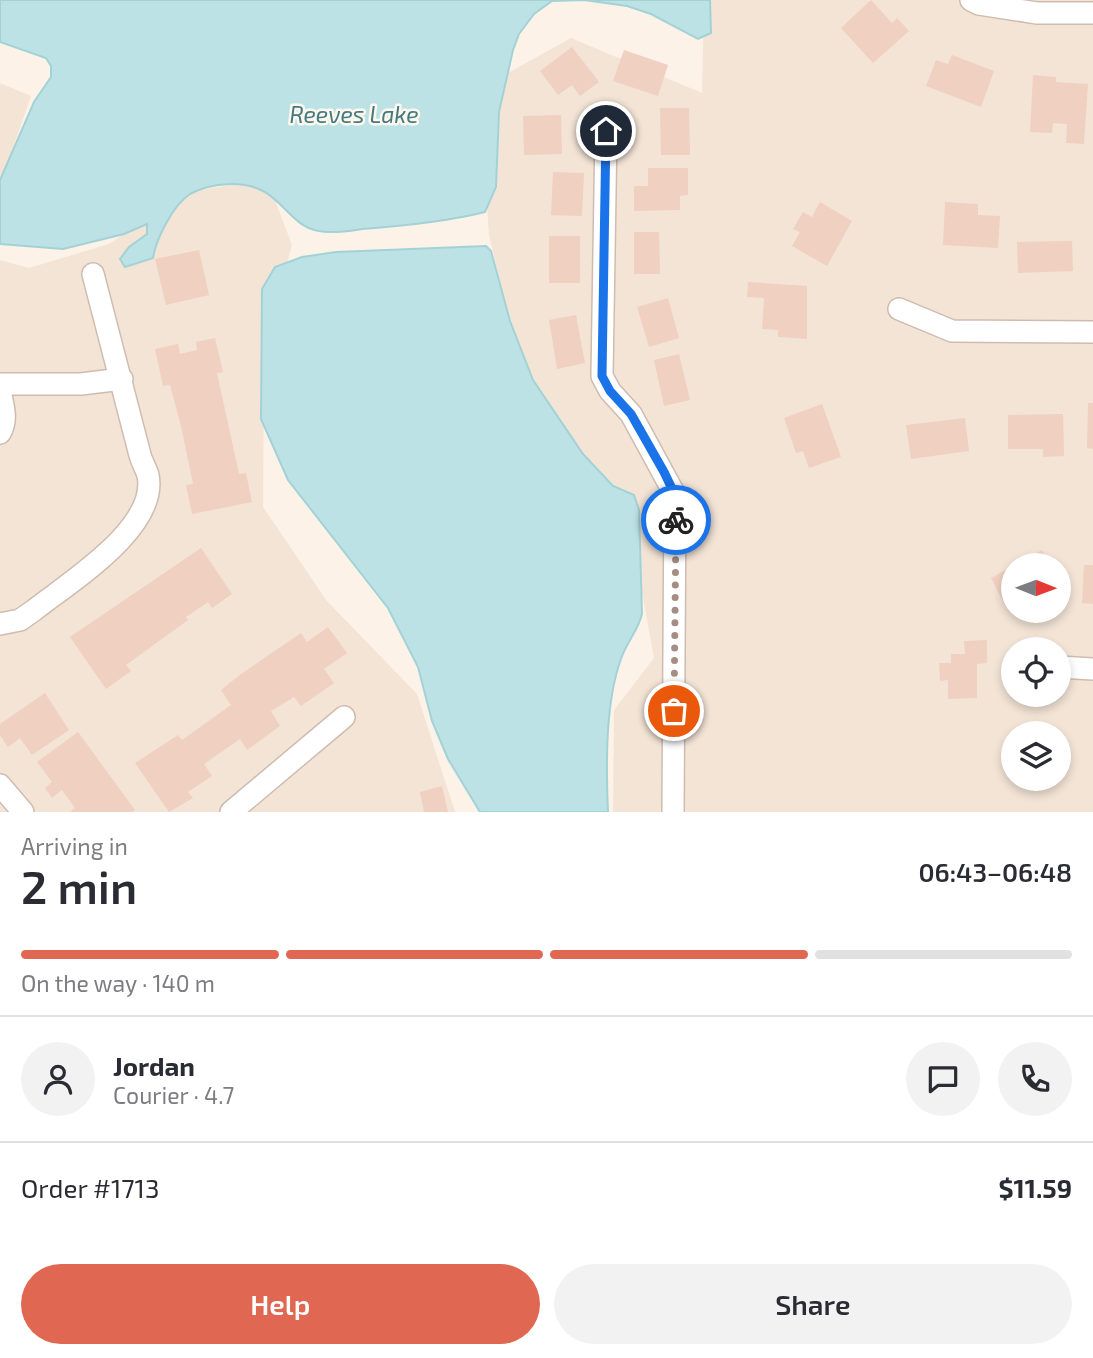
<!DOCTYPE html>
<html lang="en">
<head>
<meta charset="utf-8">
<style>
  :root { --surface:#fff; --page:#f2f2f3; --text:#2b2b33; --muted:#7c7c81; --line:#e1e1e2; --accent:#e06752 }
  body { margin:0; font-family:"Exo 2",sans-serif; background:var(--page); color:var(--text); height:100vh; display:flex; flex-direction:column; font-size:26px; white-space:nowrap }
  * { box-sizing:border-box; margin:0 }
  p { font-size:23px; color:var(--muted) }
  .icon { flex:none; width:38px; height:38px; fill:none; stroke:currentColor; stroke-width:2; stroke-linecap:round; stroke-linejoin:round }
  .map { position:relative; height:812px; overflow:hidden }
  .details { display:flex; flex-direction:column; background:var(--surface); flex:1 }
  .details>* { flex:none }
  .needle { width:46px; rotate:91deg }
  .fabs { position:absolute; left:1001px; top:553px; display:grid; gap:14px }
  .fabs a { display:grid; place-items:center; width:70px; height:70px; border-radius:50%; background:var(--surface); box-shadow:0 4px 10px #0003; font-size:35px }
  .pin { position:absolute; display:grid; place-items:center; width:60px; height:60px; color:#fff; margin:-30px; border:4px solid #fff; border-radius:50%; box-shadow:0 2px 7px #0007 }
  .courier { position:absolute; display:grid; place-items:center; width:70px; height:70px; margin:-35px; border:5px solid #1a73e8; border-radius:50%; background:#fff; color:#222; box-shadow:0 2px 9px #0007 }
  .headline em { font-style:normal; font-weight:600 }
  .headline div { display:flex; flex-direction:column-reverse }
  .headline { display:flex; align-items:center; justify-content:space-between; height:119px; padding:0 21px }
  h1 { font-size:46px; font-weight:600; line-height:52px }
  .bar { display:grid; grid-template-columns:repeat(4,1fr); gap:10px 7px; align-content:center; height:84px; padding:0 21px }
  .bar i { height:9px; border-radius:5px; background:var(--line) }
  .bar .on { background:var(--accent) }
  .bar p { grid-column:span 4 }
  .line { display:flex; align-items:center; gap:18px; padding:0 21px; border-top:2px solid var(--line) }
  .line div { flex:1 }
  .round { display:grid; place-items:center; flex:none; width:74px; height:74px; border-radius:37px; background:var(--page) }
  .primary-button { display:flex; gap:14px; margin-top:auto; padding:14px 21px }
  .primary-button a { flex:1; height:80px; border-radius:42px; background:var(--accent); color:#fff; font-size:28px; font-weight:600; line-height:80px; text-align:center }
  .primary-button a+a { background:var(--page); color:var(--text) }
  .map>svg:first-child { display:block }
  .residential { fill:#f3e4d6; fill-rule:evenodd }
  .water { fill:#bde2e5; stroke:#a3d2d6; stroke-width:2 }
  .building { fill:#f0d0c0 }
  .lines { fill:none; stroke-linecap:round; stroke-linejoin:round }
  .street-casing { stroke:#cfbcb1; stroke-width:24 }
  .street { stroke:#fff; stroke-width:21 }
  .done { stroke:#a48e83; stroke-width:7; stroke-dasharray:0 12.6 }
  .route { stroke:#1a73e8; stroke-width:9 }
  .labels { text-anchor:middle; stroke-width:5; stroke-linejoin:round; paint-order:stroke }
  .water-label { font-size:23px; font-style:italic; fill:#437b80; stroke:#fef7ee }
</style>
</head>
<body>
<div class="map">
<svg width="1093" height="812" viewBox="0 0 1093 812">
  <rect width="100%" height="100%" fill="#fcf2e8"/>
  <g class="residential">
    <path d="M 704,0 L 1093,0 L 1093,812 L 613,812 L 614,710 L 654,658 L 630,526 L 527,393 L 489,235 L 479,89 L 571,38 L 702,93 ZM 1013,565 L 1059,565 L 1059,611 L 1013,611 ZM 1013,649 L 1059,649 L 1059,695 L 1013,695 ZM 1013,733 L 1059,733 L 1059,779 L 1013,779 Z"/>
    <polygon points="0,83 31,96 0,185"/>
    <polygon points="267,179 292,245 264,350 263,507 327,601 417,694 455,812 0,812 0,260 29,268 109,244 188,192"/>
  </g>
  <g class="water">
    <path d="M 0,0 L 710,0 L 711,33 L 698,39 L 651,14 L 627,6 L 584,0 L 552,1 L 534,14 L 519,34 L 513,50 L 499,112 L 496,187 L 485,212 C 445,222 403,226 362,229 C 349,231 332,234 319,231 C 295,228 283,201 263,191 C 243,180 210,183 190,194 C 173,205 156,239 153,258 L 125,267 L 120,259 L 129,247 L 147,234 L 147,224 L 124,234 L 63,249 L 0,244 L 0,180 L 34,102 L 51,77 L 51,66 L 46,58 L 0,42 Z"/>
    <path d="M 486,246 L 491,251 L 510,321 L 533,380 L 583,454 L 613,486 L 634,495 L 639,510 L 642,614 C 638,631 626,643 621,659 C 605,703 606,765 608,812 L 480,812 L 448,759 L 432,721 L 418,667 L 388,608 L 288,480 L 261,419 L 262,289 L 275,267 L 302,257 L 336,252 Z"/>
  </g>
  <g class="building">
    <polygon points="871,0 892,23 897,18 909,31 873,63 841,28"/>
    <polygon points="572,47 599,82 580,96 572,85 558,95 540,71"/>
    <polygon points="624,50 668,65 658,96 613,81"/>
    <polygon points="952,55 994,71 981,107 926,86 936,60 948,64"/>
    <polygon points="1033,75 1056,77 1056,82 1088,84 1084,144 1066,143 1067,124 1053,123 1052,133 1030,132"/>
    <polygon points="660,108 689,108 690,155 661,155"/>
    <polygon points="561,115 562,154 524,155 523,116"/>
    <polygon points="648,168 688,168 688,195 680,196 680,210 634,211 634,186 648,186"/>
    <polygon points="553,172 584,173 582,216 551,215"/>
    <polygon points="820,202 852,221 827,266 792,246 800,232 793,229 803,212 812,217"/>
    <polygon points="945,202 978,204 978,215 1000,216 998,248 943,245"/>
    <polygon points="634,232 659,232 660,274 634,274"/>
    <rect x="549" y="236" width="31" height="47"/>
    <polygon points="1072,241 1073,271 1018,273 1017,242"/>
    <polygon points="199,250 209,295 166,305 155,259"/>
    <polygon points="748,282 807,286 807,339 778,337 778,330 762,329 764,298 747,297"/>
    <polygon points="668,298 679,338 649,347 637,307"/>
    <polygon points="576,315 585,363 557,369 549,320"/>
    <polygon points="215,338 223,372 217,373 239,474 246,473 252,502 192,514 186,485 193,484 181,426 170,385 163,386 155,349 178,344 180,354 197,350 196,342"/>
    <polygon points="679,354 690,400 664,406 654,360"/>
    <polygon points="1088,403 1093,403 1093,449 1087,448"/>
    <polygon points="822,404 841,457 809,468 803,451 796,453 784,418"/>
    <polygon points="1063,414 1064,456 1043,457 1043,449 1008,449 1008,415"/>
    <polygon points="965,418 969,451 911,459 906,425"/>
    <polygon points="201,548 232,594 212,608 208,602 186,617 188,620 126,665 131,671 106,689 70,637"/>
    <polygon points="1042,550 1051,565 1014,565"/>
    <polygon points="1084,565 1093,565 1093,604 1082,603"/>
    <polygon points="1013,566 1013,598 1004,603 991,578"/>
    <polygon points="328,627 347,653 324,669 334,683 301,706 294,697 271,711 280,726 247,750 240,739 204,764 212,776 188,792 193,798 169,812 135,763 178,735 182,740 231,705 221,690 241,674 301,633 307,642"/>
    <polygon points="987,640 987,663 977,664 977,698 948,699 948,680 940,681 939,663 951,663 951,654 965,654 964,641"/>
    <polygon points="45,693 69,730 32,755 20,738 8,747 0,735 0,724"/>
    <polygon points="78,732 135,810 133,812 70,812 75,808 62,790 52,798 45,788 52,782 37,762"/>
    <polygon points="442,786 448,812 424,812 420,792"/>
  </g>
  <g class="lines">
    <defs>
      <g id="street">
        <polyline points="971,0 979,4 1037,13 1093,13"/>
        <polyline points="606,131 602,376 610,391 631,414 675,495 673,812"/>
        <polyline points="899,309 952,331 1093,332"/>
        <polyline points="0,384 81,384 122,379"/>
        <path d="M 0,391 C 3,405 8,420 0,433"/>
        <path d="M 0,624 L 20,620 L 33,611 C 68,583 159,528 148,475 C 146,469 142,462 140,455 L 93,274"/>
        <polyline points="1059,667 1093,669"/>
        <polyline points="0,785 23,812"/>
        <polyline points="231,812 344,717"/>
      </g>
    </defs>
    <use href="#street" class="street-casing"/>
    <use href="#street" class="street"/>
  </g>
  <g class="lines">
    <polyline class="done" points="674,711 676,520"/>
    <polyline class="route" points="606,131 602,376 610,391 631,414 664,472 675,495 676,520"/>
  </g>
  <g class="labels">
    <g class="water-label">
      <text x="354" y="123">Reeves Lake</text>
    </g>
  </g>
</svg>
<div class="fabs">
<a><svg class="needle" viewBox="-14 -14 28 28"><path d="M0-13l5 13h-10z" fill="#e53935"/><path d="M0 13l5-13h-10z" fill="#7c7c81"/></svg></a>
<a><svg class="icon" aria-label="locate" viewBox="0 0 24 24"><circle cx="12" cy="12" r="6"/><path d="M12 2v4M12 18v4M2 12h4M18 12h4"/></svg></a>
<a><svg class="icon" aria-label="layers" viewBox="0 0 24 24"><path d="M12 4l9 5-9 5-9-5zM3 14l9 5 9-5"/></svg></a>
</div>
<div class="pin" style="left:674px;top:711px;background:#ea580c"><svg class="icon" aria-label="bag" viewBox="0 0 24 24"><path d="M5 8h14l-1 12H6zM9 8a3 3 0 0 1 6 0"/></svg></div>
<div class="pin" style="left:606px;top:131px;background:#1f2937"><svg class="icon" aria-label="home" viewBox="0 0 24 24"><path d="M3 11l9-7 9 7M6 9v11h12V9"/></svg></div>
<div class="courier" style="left:676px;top:520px"><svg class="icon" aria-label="bike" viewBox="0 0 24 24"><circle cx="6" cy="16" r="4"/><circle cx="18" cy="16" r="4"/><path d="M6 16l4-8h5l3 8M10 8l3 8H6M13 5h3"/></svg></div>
</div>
<section class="details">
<div class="headline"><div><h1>2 min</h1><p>Arriving in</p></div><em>06:43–06:48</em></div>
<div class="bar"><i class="on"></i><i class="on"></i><i class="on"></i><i></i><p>On the way · 140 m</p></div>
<div class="line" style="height:126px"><a class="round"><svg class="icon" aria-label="person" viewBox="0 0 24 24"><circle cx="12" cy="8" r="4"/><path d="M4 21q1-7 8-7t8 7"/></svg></a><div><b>Jordan</b><p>Courier · 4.7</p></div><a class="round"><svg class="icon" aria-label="chat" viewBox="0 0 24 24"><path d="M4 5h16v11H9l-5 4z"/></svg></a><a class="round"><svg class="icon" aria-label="phone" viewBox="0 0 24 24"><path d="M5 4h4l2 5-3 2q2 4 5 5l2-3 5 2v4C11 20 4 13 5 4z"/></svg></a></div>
<div class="line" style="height:91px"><div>Order #1713</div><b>$11.59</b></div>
<div class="primary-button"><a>Help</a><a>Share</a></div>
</section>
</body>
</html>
